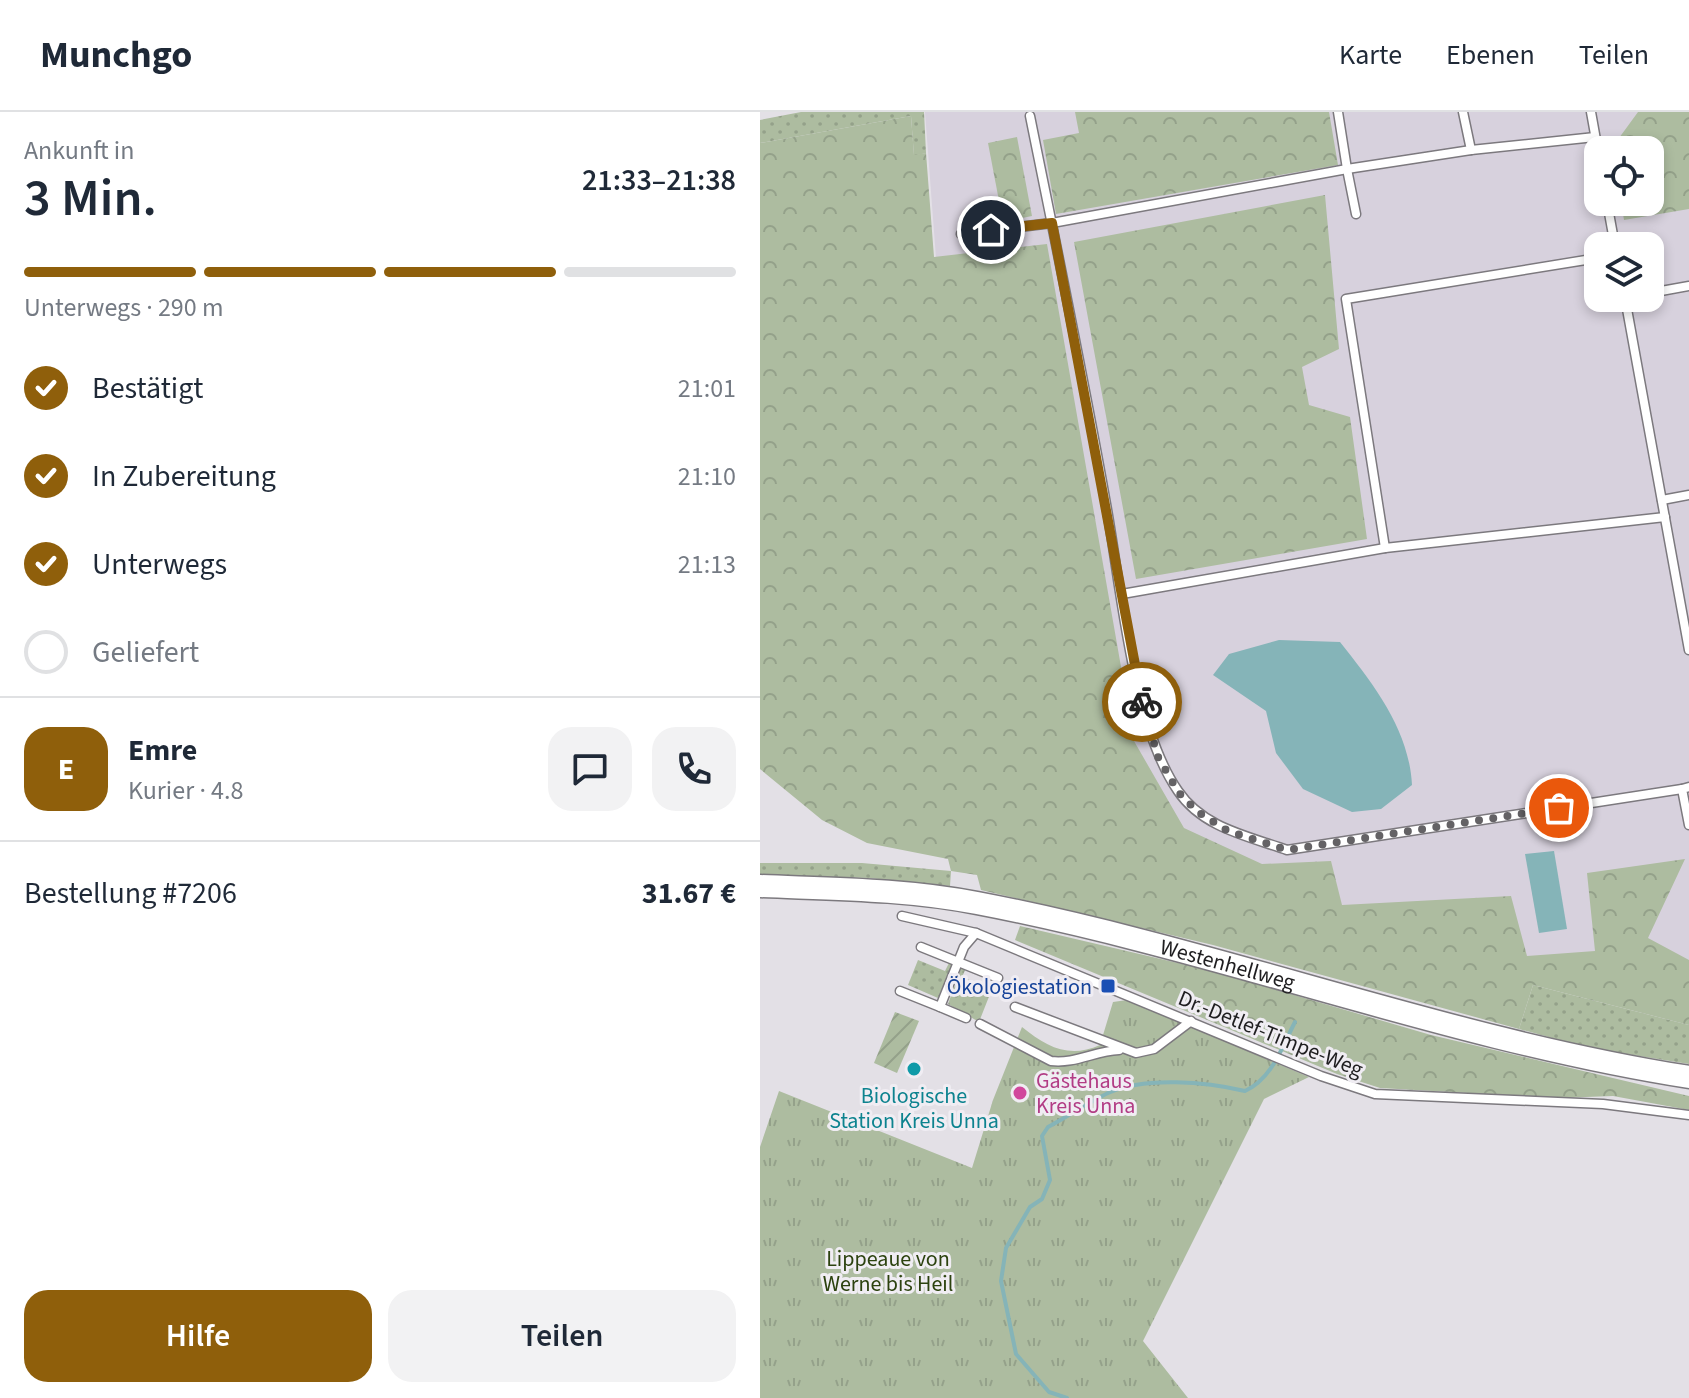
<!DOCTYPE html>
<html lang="de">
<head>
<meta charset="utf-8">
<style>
  :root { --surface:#fff; --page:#f2f2f3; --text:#1f2937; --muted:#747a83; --line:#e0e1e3; --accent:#8f5f0b }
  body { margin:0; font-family:"Source Sans 3",sans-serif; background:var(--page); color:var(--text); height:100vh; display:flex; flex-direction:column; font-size:30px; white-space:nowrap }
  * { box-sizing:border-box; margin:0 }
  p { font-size:26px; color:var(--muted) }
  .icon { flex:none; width:44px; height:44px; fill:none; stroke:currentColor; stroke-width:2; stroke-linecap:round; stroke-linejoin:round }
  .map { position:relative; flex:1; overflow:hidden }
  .details { display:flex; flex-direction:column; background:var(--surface); width:760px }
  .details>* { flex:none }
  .buttons { position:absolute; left:824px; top:24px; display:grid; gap:16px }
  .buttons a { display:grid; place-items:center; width:80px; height:80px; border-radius:16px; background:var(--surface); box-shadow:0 4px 12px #0003; font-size:40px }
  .pin { position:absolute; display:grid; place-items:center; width:68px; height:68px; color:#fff; margin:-34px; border:4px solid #fff; border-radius:50%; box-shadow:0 2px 8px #0007 }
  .courier { position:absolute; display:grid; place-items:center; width:80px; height:80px; margin:-40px; border:6px solid #8f5f0b; border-radius:50%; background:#fff; color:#222; box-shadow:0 2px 10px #0007 }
  .headline em { font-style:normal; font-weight:600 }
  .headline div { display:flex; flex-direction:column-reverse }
  .headline { display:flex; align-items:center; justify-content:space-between; height:136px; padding:0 24px }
  h1 { font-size:52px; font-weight:600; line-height:60px }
  .bar { display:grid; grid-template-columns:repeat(4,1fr); gap:12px 8px; align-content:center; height:96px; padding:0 24px }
  .bar i { height:10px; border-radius:6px; background:var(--line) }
  .bar .on { background:var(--accent) }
  .bar p { grid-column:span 4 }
  .line { display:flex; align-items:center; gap:20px; padding:0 24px; border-top:2px solid var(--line) }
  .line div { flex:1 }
  .round { display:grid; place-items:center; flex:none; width:84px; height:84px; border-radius:24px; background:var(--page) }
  ol { padding:0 24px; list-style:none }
  li { display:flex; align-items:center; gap:24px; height:88px }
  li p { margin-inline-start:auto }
  li .icon { padding:8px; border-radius:50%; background:var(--accent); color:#fff; stroke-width:4 }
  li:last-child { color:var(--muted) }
  li i { width:44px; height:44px; border:4px solid var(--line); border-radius:50% }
  .cta { display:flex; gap:16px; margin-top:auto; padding:16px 24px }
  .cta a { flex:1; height:92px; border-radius:24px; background:var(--accent); color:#fff; font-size:32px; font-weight:600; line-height:92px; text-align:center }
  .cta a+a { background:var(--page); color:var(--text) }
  header { display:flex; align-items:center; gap:48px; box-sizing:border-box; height:112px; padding:0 40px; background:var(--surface); border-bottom:2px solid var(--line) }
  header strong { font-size:38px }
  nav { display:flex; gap:44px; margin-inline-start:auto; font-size:28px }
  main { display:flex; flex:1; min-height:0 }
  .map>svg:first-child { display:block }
  .built { fill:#d7d1dd; fill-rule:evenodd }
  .grass { fill:url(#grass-dots) }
  .forest { fill:url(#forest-crowns) }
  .park { fill:url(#park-tufts) }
  .garden { fill:url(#garden-furrows) }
  .water { fill:#85b4b8 }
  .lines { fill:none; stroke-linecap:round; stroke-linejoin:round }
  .stream { stroke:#85b4b8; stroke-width:4 }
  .lane-casing { stroke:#7c797e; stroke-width:11 }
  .secondary-casing { stroke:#7c797e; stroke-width:25 }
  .lane { stroke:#fff; stroke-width:8 }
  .secondary { stroke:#fff; stroke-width:22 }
  .done { stroke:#646265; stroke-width:8; stroke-dasharray:0 14.4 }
  .route { stroke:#8f5f0b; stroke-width:10 }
  .transit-dot { fill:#1a4fb4; stroke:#f0edf3; stroke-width:3 }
  .culture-dot { fill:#0f9aa8; stroke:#f0edf3; stroke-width:3 }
  .hotel-dot { fill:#d1479c; stroke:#f0edf3; stroke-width:3 }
  .labels { text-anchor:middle; stroke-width:6; stroke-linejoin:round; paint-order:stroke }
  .street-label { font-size:22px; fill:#1f1e20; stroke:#f0edf3 }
  .transit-label { font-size:22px; fill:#164399; stroke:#f0edf3; text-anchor:end }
  .hotel-label { font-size:22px; fill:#b23c85; stroke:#f0edf3; text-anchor:start }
  .culture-label { font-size:22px; fill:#0d838f; stroke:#f0edf3 }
  .park-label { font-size:22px; fill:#2c420f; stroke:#f0edf3 }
</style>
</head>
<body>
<header>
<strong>Munchgo</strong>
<nav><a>Karte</a><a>Ebenen</a><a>Teilen</a></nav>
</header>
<main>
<section class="details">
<div class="headline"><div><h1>3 Min.</h1><p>Ankunft in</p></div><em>21:33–21:38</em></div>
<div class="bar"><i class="on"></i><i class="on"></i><i class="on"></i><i></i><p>Unterwegs · 290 m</p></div>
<ol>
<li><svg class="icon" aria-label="check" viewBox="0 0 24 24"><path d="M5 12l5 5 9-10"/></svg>Bestätigt<p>21:01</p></li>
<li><svg class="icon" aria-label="check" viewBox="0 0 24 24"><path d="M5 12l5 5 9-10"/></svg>In Zubereitung<p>21:10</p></li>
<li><svg class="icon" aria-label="check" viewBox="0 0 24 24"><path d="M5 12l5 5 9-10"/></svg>Unterwegs<p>21:13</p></li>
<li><i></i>Geliefert</li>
</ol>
<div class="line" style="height:144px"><b class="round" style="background:var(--accent);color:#fff">E</b><div><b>Emre</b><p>Kurier · 4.8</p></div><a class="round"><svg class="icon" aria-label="chat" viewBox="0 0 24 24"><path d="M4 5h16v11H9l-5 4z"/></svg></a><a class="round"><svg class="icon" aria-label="phone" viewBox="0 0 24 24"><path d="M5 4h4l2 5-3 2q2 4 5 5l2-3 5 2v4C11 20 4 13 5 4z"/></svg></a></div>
<div class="line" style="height:104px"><div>Bestellung #7206</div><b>31.67 €</b></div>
<div class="cta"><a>Hilfe</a><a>Teilen</a></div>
</section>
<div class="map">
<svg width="929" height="1286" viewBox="0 0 929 1286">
  <defs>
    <pattern id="grass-dots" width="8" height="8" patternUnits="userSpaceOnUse" patternTransform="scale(2)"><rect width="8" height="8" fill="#adbca0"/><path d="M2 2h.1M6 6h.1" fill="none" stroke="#94a18a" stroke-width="1.8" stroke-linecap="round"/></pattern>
    <pattern id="forest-crowns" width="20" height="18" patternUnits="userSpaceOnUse" patternTransform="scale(2)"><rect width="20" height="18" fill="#adbca0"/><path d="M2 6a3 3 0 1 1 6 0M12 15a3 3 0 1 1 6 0" fill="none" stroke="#94a18a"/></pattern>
    <pattern id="park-tufts" width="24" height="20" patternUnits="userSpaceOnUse" patternTransform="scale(2)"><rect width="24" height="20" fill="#adbca0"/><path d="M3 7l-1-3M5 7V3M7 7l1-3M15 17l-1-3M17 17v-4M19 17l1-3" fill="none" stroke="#94a18a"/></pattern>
    <pattern id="garden-furrows" width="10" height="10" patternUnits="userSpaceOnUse" patternTransform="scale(2)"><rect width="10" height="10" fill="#adbca0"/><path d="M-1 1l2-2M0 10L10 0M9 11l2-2" fill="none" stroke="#94a18a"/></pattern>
  </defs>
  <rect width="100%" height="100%" fill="#e3e0e6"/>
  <path class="built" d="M 165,0 L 929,0 L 929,913 L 387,768 L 194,385 ZM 838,38 L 890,38 L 890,90 L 838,90 ZM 838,134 L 890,134 L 890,186 L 838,186 Z"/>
  <g class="grass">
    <polygon points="41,0 164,0 166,41 154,44 151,4 0,31 0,8"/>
    <polygon points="0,751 102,751 191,759 190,774 109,766 0,763"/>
    <polygon points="158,848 185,859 189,851 193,852 178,886 148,873"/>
    <polygon points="202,854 206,856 202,865 232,877 219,910 188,892"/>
    <polygon points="773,873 929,913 929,952 829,936 759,917"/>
  </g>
  <g class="forest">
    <polygon points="315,0 569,0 578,53 296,102 283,28 319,21"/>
    <polygon points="878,0 929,0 929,97 864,108 861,90 890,90 890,38 851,37"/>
    <polygon points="151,4 154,43 166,41 174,145 287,132 374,629 424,716 502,752 571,749 582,793 751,784 767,844 835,839 827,761 925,747 888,826 929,848 929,913 773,873 759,917 453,833 221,778 217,763 191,759 188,747 107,731 62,708 0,657 0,31"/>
    <polygon points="257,25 272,104 243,110 228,31"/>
    <polygon points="565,83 579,237 542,255 549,293 590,305 607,427 376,467 314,130"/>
    <polygon points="260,814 452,859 671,923 929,984 929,998 853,984 799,986 620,976 577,962 255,828"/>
  </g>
  <path class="park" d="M 367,888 L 549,965 L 504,987 L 383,1229 L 428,1286 L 0,1286 L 0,1035 L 19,979 L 212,1056 L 233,988 L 262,915 C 287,935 309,947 340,933 L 353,890 Z"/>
  <polygon class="garden" points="135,900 159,909 137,961 114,951"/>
  <g class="water">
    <path d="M 519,528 L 580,530 C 614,573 649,617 652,673 L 621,697 L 592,700 L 543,677 L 516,641 L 506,599 L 453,563 L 469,542 Z"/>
    <polygon points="794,739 807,817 779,821 765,742"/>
  </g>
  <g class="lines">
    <path class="stream" d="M 307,1286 L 289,1280 L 256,1242 L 241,1169 L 246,1136 L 270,1095 L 282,1087 L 290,1068 L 282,1024 L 288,1015 C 308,1004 328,991 348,981 C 385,964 447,970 485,979 C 512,967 522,935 535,910"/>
    <defs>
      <g id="lane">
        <polyline points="578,0 587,57 711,38"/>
        <polyline points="703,0 711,38 835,25"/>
        <polyline points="831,0 838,39"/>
        <path d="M 270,4 C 296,133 323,262 346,392 C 361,473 372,613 418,679 C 443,716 488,724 527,738 L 922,677"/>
        <polyline points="847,90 855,134"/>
        <polyline points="201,122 292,111 587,57 596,102"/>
        <polyline points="838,146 586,187 625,436 905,405"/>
        <polyline points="890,181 929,174"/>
        <polyline points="865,186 929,538"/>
        <polyline points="902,388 929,383"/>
        <polyline points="362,482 625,436"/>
        <polyline points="929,675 922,677 929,713"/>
        <polyline points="142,804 216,821 561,964 615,982 843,992 929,1003"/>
        <polyline points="161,835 238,866"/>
        <polyline points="140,879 180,895"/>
        <polyline points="255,895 376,941 394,937 431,909"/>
        <polyline points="206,906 180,895 204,835 216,821"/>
        <path d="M 220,912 L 291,949 C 315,952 335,939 359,938"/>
      </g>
      <g id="secondary">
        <path id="s1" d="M 0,774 C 72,777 146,777 217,791 C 458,837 687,927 929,965"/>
      </g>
    </defs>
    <use href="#lane" class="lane-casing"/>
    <use href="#secondary" class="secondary-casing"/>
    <use href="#lane" class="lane"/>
    <use href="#secondary" class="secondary"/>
  </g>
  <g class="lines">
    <polyline class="done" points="382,590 398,645 419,681 438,700 468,719 527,738 799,696"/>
    <polyline class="route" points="231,118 292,111 382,590"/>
  </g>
  <rect class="transit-dot" x="340" y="866" width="16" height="16" rx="4"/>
  <circle class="culture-dot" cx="154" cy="957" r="8"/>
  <circle class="hotel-dot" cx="260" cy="981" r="8"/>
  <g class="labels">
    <g class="street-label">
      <text dy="8" stroke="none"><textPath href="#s1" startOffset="476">Westenhellweg</textPath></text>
      <text transform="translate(511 921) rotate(22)" y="8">Dr.-Detlef-Timpe-Weg</text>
    </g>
    <g class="transit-label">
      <text x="332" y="882">Ökologiestation</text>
    </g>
    <g class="hotel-label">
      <text x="276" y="976">Gästehaus<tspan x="276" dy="25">Kreis Unna</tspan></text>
    </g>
    <g class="culture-label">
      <text x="154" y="991">Biologische<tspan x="154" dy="25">Station Kreis Unna</tspan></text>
    </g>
    <g class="park-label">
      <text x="128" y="1154">Lippeaue von<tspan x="128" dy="25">Werne bis Heil</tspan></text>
    </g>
  </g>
</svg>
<div class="buttons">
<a><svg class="icon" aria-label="locate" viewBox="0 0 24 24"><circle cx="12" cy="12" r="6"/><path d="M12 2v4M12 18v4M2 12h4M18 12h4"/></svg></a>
<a><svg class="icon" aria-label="layers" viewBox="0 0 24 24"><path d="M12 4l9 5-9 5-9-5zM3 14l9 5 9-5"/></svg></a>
</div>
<div class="pin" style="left:799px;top:696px;background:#ea580c"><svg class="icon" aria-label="bag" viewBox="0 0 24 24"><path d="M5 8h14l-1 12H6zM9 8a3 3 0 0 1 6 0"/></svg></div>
<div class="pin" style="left:231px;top:118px;background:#1f2937"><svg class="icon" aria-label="home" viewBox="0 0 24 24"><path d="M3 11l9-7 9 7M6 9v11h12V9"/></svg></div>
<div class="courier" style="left:382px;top:590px"><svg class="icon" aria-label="bike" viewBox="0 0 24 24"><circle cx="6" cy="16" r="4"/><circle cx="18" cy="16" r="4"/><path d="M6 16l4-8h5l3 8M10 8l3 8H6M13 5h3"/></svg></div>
</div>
</main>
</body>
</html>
